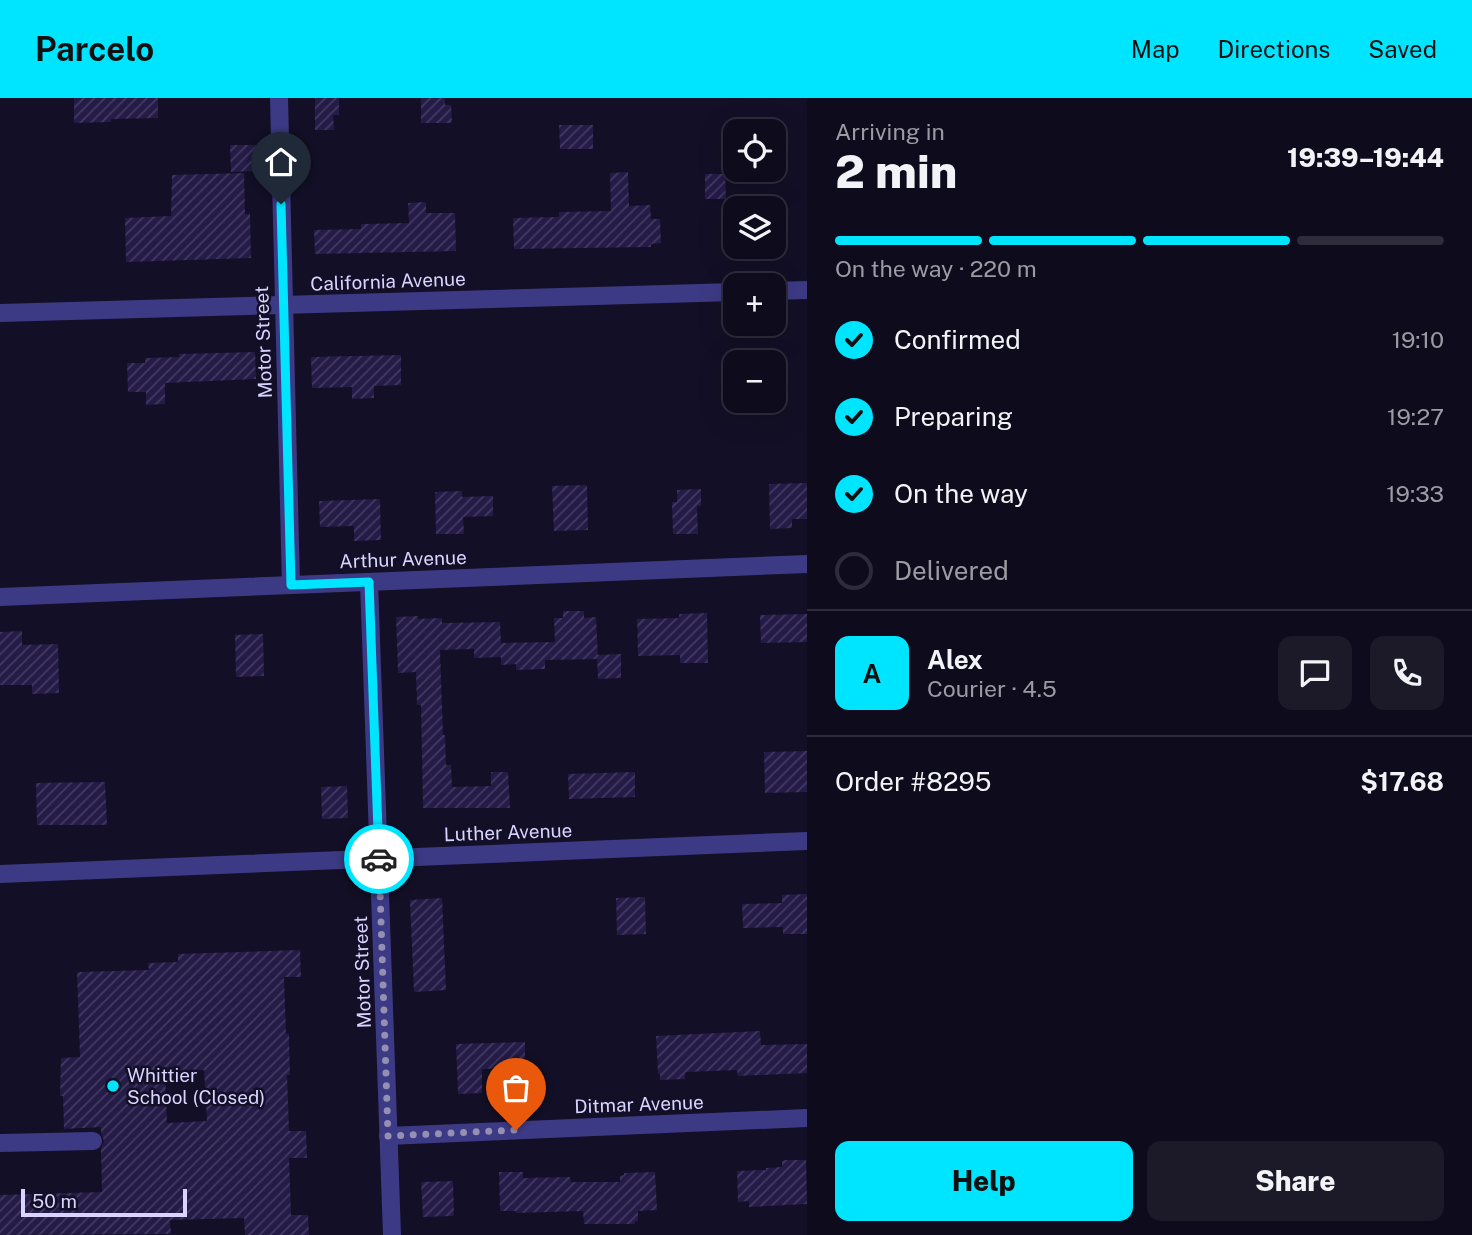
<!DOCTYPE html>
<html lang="en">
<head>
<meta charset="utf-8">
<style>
  :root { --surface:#0e0b1c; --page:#1c1929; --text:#f1f3f6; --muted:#9b9ba3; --line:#2e2b3b; --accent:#00e5ff }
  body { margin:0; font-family:"Public Sans",sans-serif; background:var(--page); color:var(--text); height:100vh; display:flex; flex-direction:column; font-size:26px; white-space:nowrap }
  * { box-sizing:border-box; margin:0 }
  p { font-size:23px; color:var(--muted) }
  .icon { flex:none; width:38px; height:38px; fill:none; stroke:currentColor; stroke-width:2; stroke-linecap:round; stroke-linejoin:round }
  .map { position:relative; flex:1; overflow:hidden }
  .drawer { display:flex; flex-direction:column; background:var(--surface); width:665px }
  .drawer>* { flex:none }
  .buttons { position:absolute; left:723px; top:21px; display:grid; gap:14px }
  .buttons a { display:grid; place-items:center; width:63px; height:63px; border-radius:14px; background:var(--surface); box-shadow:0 7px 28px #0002,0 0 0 2px var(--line); font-size:35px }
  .scale { position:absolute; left:21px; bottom:18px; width:166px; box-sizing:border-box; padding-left:7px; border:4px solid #d9d4ff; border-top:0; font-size:19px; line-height:24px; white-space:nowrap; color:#d9d4ff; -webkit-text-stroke:5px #130f26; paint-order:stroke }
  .pin { position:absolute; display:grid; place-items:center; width:60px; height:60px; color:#fff; margin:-72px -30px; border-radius:50% 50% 50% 0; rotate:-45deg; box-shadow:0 0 7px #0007 }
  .pin .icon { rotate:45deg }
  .courier { position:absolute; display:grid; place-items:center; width:70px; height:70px; margin:-35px; border:5px solid #00e5ff; border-radius:50%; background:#fff; color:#222; box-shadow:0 2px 9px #0007 }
  .headline em { font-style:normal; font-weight:800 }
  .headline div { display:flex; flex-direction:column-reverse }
  .headline { display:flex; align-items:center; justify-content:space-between; height:119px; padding:0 28px }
  h1 { font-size:46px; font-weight:800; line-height:52px }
  .bar { display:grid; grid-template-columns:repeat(4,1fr); gap:10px 7px; align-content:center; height:84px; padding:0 28px }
  .bar i { height:9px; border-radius:5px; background:var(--line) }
  .bar .current { background:var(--accent) }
  .bar p { grid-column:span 4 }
  .line { display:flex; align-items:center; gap:18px; padding:0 28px; border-top:2px solid var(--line) }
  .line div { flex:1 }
  .round { display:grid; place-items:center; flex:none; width:74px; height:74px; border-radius:14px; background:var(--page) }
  ol { padding:0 28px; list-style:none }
  li { display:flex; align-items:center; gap:21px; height:77px }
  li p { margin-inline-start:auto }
  li .icon { padding:7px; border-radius:50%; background:var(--accent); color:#111; stroke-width:4 }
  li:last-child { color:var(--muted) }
  li i { width:38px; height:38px; border:4px solid var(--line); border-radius:50% }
  .cta { display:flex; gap:14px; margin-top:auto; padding:14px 28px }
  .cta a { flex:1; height:80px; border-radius:14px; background:var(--accent); color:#111; font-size:28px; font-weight:800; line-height:80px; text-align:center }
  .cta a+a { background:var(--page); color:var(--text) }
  header { display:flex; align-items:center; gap:42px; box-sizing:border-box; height:98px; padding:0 35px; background:var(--accent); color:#111 }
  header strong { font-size:33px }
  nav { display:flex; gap:38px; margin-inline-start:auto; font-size:24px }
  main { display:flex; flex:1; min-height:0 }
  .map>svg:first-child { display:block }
  .building { fill:url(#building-hatch); fill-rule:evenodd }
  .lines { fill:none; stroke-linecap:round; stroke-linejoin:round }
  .minor { stroke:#3d3a85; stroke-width:18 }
  .done { stroke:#948fb3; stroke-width:7; stroke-dasharray:0 12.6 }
  .route { stroke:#00e5ff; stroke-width:9 }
  .poi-dot { fill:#00e5ff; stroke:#130f26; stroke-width:2.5 }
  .labels { text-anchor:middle; stroke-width:5; stroke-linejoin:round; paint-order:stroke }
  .street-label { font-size:19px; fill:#d9d4ff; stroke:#130f26 }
  .poi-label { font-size:19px; fill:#d9d4ff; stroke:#130f26; text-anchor:start }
</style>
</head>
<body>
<header>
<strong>Parcelo</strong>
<nav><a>Map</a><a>Directions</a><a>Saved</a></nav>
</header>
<main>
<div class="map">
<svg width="807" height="1137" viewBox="0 0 807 1137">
  <defs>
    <pattern id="building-hatch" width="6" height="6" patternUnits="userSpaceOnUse" patternTransform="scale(1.75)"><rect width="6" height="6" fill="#241b47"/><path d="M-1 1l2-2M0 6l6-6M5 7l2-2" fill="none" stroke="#433b63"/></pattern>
  </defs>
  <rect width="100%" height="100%" fill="#130f26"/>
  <g class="building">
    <polygon points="74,0 158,0 158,20 111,21 111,24 74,25"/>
    <polygon points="315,0 339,0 339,17 333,17 334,32 315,32"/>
    <polygon points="421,0 445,0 445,7 451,7 452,25 421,25"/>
    <polygon points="559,27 593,27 593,51 560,51"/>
    <polygon points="230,47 256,47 257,73 231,74"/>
    <polygon points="628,74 629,108 650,107 651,121 660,121 661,145 651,146 651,149 514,151 513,120 559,119 559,114 611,113 610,75"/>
    <polygon points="244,75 245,116 250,116 251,160 126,164 125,120 171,118 172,77"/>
    <polygon points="705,76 725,76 726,101 705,101"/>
    <polygon points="426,104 426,115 455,115 456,153 315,156 314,132 361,131 361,126 409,125 408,105"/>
    <polygon points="255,254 256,281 165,285 165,306 146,307 146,294 128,294 127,265 145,265 145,260 179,259 179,256"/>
    <polygon points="401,257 401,287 374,288 374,300 352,301 352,289 312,290 311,259"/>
    <polygon points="807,385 807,421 792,421 792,430 770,431 769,386"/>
    <polygon points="587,387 588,432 554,433 552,388"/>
    <polygon points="701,391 701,408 697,408 698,436 673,436 672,404 677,404 677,392"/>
    <polygon points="462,393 462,399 493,398 493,418 463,419 464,436 436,436 435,394"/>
    <polygon points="380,401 381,442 354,443 354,428 320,429 319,403"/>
    <polygon points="563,513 584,513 584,520 596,519 598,561 545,562 545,571 516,572 516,566 501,567 501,559 474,560 474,551 440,552 443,637 445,637 446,667 451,667 452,689 491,688 491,674 508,674 510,710 423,710 421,607 417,607 416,574 398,575 396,519 418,518 418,521 442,520 442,525 500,524 501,545 555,544 554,520 563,520"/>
    <polygon points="707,515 708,565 680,565 680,557 638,558 637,521 679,520 679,516"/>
    <polygon points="807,516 807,544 761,545 760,517"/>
    <polygon points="22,533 22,547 58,546 59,595 32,596 32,587 0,587 0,534"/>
    <polygon points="263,536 264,578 236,579 235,537"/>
    <polygon points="621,556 621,580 598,581 597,557"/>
    <polygon points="807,653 807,694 765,695 764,654"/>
    <polygon points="635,674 635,699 569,701 568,676"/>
    <polygon points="105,684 107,727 37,727 36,685"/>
    <polygon points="347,688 348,720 322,721 321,689"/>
    <polygon points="807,796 807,836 783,836 783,829 743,830 742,806 782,805 782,797"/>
    <polygon points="645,799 646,836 617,837 616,800"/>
    <polygon points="442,800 446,892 414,894 410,802"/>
    <path d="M 300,852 L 301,879 L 284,879 L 286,936 L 289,936 L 290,977 L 287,977 L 289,1033 L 306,1033 L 307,1060 L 289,1060 L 291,1117 L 308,1117 L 309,1137 L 245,1137 L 244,1120 L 170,1122 L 171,1136 L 0,1137 L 0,1097 L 102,1094 L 101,1050 L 104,1043 L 101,1035 L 101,1029 L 64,1031 L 63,998 L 60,998 L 61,960 L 80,959 L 77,874 L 149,872 L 148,865 L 178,864 L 178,856 ZM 204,972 L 207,1023 L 167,1025 L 165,974 Z"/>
    <polygon points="760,933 761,947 807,946 807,975 738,978 737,972 687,974 685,975 685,981 660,982 660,976 658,976 656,938"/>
    <polygon points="525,944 525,970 482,971 482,995 458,996 456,946"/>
    <polygon points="786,1062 806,1062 807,1106 749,1109 749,1103 738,1104 737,1073 766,1072 766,1070 782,1069 782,1063"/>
    <polygon points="499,1074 523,1074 523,1080 570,1079 571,1084 620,1084 620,1078 624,1077 624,1075 655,1074 657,1112 638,1113 638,1123 635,1124 635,1126 584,1126 583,1113 516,1115 516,1113 500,1113"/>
    <polygon points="453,1083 454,1118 423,1119 421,1084"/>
  </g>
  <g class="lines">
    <g class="minor">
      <polyline points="279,0 291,487"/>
      <polyline points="774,193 807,192"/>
      <polyline points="0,215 735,194"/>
      <polyline points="369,484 392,1137"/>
      <polyline points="0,499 807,466"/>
      <polyline points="0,776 807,743"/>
      <polyline points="388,1038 807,1020"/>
      <polyline points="0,1045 93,1043"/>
    </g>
  </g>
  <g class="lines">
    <polyline class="done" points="379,761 388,1038 516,1032"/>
    <polyline class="route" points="281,106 291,487 369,484 379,761"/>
  </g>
  <circle class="poi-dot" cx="113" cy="988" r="7"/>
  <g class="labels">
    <g class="street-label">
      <text transform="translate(388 183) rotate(-2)" y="7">California Avenue</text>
      <text transform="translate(263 244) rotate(-92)" y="7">Motor Street</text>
      <text transform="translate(403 461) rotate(-2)" y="7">Arthur Avenue</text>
      <text transform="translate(508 734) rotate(-2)" y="7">Luther Avenue</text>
      <text transform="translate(362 874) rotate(-92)" y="7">Motor Street</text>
      <text transform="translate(639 1006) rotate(-2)" y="7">Ditmar Avenue</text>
    </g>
    <g class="poi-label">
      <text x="127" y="984">Whittier<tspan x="127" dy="22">School (Closed)</tspan></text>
    </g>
  </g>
</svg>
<div class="buttons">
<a><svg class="icon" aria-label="locate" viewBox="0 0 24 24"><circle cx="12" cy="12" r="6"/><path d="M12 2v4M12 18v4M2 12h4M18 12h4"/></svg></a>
<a><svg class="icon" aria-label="layers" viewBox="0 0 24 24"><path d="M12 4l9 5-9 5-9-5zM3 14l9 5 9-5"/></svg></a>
<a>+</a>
<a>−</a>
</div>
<div class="scale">50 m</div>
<div class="pin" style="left:516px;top:1032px;background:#ea580c"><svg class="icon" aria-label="bag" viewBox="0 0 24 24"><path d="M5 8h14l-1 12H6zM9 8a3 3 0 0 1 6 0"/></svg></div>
<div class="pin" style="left:281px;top:106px;background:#1f2937"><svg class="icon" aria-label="home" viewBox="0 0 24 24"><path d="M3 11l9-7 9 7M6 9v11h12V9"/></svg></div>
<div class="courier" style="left:379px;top:761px"><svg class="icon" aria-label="car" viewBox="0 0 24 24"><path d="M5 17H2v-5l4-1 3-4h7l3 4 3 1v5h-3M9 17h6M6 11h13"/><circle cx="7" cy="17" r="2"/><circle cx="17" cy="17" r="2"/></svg></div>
</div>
<section class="drawer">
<div class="headline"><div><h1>2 min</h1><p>Arriving in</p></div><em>19:39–19:44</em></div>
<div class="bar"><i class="current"></i><i class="current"></i><i class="current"></i><i></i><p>On the way · 220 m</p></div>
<ol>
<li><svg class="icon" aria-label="check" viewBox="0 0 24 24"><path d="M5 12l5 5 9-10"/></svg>Confirmed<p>19:10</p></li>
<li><svg class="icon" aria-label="check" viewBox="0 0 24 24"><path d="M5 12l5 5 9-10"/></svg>Preparing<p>19:27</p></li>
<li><svg class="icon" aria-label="check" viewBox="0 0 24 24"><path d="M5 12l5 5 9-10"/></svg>On the way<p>19:33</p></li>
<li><i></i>Delivered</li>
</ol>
<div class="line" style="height:126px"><b class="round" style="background:var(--accent);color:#111">A</b><div><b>Alex</b><p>Courier · 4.5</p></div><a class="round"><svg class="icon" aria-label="chat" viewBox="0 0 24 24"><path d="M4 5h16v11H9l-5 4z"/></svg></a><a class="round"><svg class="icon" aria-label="phone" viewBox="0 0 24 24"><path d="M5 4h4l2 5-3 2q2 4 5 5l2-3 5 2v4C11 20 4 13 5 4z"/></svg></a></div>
<div class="line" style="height:91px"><div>Order #8295</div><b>$17.68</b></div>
<div class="cta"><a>Help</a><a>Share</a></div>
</section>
</main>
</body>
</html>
